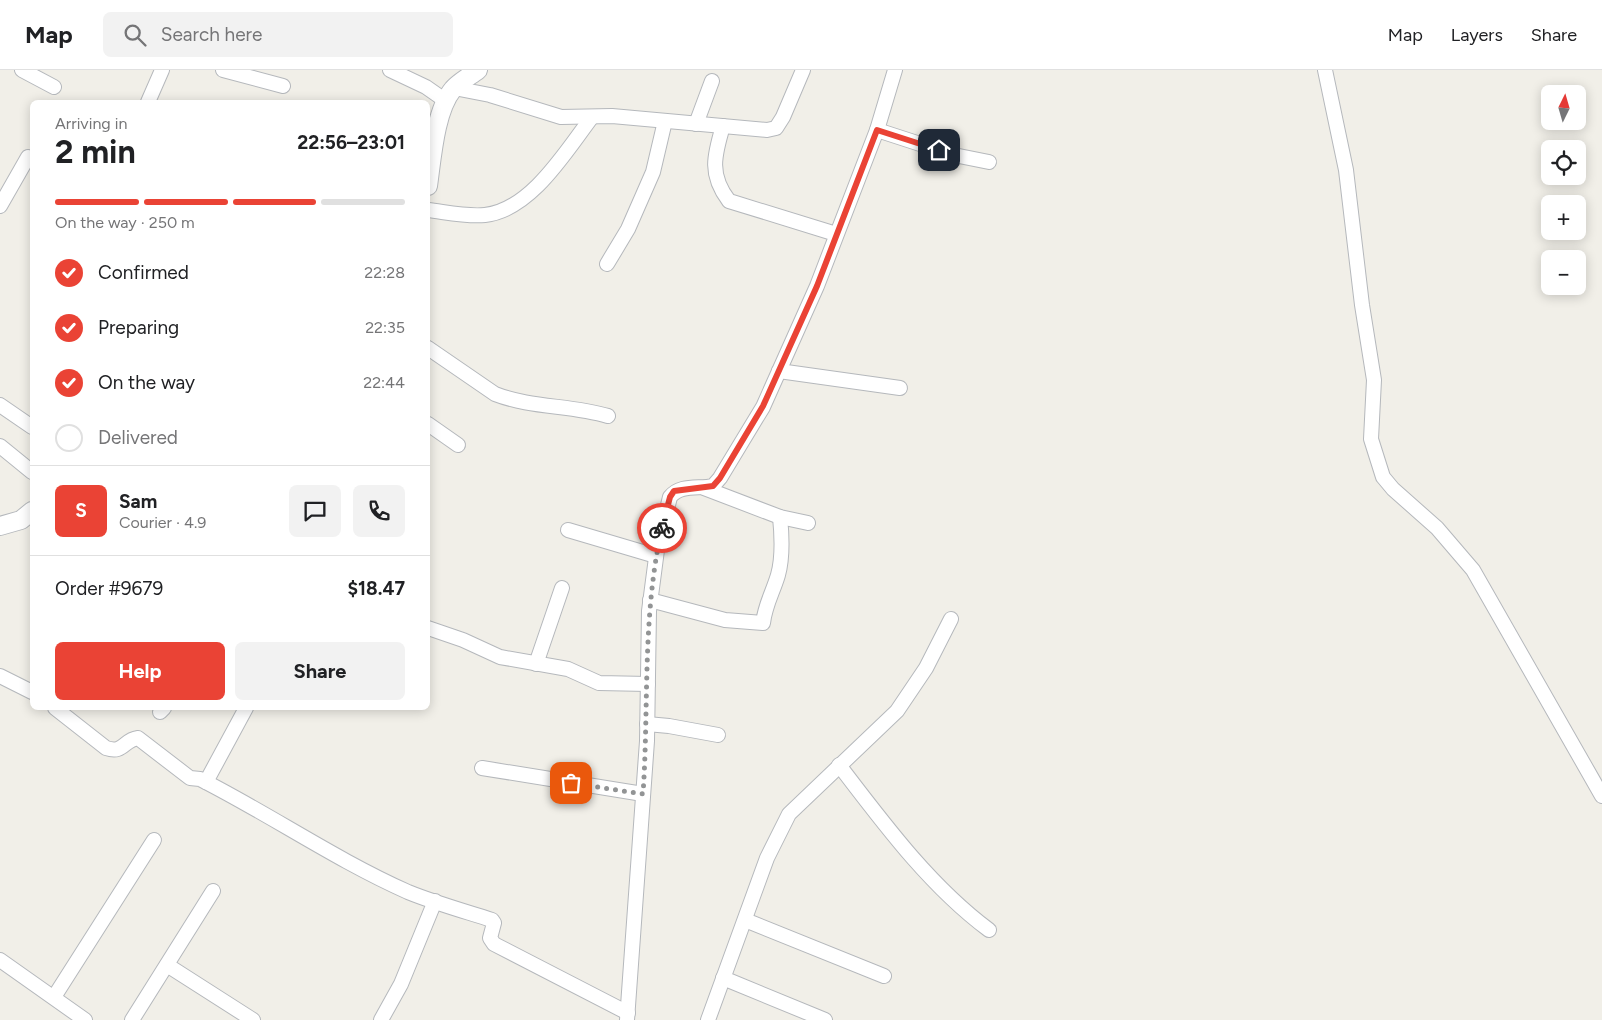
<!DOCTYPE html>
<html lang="en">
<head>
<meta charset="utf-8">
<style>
  :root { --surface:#fff; --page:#f2f2f2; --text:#202124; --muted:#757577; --line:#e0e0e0; --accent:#ea4335 }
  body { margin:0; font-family:Figtree,sans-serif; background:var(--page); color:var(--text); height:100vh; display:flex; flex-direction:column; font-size:19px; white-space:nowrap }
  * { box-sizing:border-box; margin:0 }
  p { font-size:16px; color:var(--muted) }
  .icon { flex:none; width:28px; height:28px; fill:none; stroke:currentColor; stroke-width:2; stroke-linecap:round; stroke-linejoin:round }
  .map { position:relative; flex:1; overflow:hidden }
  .panel { position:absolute; left:30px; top:30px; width:400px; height:610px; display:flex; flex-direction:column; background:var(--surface); border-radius:8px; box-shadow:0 2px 12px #0003 }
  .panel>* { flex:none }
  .needle { width:32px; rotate:5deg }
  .fabs { position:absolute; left:1541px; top:15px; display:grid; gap:10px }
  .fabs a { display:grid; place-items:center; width:45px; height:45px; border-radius:8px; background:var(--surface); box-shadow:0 2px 12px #0003; font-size:25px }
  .pin { position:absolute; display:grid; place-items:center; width:42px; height:42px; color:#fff; margin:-21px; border-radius:10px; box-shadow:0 2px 8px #0006 }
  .courier { position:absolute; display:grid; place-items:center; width:50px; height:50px; margin:-25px; border:4px solid #ea4335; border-radius:50%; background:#fff; color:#222; box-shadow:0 1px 6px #0007 }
  .head em { font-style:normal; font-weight:700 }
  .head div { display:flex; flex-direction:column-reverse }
  .head { display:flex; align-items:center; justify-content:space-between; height:85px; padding:0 25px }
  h1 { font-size:32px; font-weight:700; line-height:38px }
  .bar { display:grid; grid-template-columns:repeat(4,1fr); gap:8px 5px; align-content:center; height:60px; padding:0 25px }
  .bar i { height:6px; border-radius:4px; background:var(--line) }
  .bar .active { background:var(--accent) }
  .bar p { grid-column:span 4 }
  .line { display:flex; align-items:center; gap:12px; padding:0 25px; border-top:1px solid var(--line) }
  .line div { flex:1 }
  .round { display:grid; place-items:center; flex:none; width:52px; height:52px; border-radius:8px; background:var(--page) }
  ol { padding:0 25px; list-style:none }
  li { display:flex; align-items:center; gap:15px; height:55px }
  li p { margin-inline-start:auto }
  li .icon { padding:5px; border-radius:50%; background:var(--accent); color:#fff; stroke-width:4 }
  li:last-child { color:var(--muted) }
  li i { width:28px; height:28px; border:2px solid var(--line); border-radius:50% }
  .primary-button { display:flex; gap:10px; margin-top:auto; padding:10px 25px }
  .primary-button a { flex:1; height:58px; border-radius:8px; background:var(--accent); color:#fff; font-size:20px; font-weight:700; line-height:58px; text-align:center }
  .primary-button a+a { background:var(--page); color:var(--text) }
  header { display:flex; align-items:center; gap:30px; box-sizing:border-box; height:70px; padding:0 25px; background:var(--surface); border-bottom:1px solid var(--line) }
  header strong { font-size:24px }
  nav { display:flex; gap:28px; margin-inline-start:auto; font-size:18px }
  .search { width:350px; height:45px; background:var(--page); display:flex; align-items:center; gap:12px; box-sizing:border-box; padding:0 18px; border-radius:8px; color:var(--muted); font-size:19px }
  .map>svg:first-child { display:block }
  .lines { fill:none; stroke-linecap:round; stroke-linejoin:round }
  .minor-casing { stroke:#b5b8bc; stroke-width:16 }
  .tertiary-casing { stroke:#b5b8bc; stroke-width:20 }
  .minor { stroke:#fff; stroke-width:14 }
  .tertiary { stroke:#fff; stroke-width:18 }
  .done { stroke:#929495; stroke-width:5; stroke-dasharray:0 9 }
  .route { stroke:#ea4335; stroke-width:6 }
</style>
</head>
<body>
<header>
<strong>Map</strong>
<div class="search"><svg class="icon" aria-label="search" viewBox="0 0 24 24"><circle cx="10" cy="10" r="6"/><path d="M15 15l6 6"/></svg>Search here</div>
<nav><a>Map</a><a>Layers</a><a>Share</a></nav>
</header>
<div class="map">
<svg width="1602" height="950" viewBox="0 0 1602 950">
  <rect width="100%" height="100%" fill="#f1efe8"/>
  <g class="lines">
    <defs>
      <g id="minor">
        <polyline points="22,0 54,17"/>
        <polyline points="223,0 283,16"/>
        <polyline points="390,0 426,17 446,31"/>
        <polyline points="1325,0 1346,100 1362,235 1374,310 1371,369 1383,407 1393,419 1437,458 1473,500 1602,726"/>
        <polyline points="454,18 490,25 561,47 612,46 767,60 776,58 783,47 803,0"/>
        <polyline points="148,32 162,0"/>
        <polyline points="696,54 712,11"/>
        <path d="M 723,56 C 714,86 709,105 729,131 L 836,164"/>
        <polyline points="877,60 954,85 989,92"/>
        <polyline points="0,136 28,87"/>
        <path d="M 428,140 C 445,142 467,147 485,145 C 531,140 566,81 592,47"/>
        <polyline points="607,194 628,159 653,102 665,51"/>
        <path d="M 428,278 L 495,324 C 531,338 571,335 608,346"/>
        <polyline points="779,301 900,318"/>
        <polyline points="0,335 32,357"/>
        <polyline points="428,354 458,375"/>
        <polyline points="0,376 32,402"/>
        <polyline points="704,418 780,447 808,453"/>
        <polyline points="568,460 656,486"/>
        <path d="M 650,530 L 725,550 L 763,553 C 765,535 773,522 778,505 C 783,487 782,466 780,447"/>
        <polyline points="428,558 463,570 500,587 568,599 599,613 648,614"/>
        <polyline points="536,594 562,518"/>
        <polyline points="0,606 32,622"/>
        <path d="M 55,638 L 106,678 C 124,684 123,670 138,668 L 190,708 L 200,709 C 271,745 336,790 408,822 C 435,833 464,841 492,850 L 494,853 L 490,868 L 494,874 L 628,943"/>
        <polyline points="160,642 164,638"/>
        <polyline points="647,654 669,656 718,665"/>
        <path d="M 839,695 C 884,754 930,816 989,860"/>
        <polyline points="482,698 643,724"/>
        <polyline points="206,712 246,638"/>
        <polyline points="745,850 884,906"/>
        <polyline points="0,890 85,950"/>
        <polyline points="167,895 253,950"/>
        <polyline points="723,908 825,950"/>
        <polyline points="54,927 154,770"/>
        <polyline points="132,950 213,821"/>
        <polyline points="381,950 401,914 435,831"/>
        <path d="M 627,950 L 647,671 L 649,541 L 657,480 L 670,427 C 680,414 698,419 713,416 L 720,408 L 763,337 L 817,216 L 877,60 L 895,0"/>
        <polyline points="708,950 767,788 789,744 897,641 926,598 951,549"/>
      </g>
      <g id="tertiary">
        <path d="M 428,116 C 432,88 435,41 453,19 C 459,12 470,6 478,0"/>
        <polyline points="0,456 21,450 32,441"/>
      </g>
    </defs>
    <use href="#minor" class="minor-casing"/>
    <use href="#tertiary" class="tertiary-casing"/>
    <use href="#minor" class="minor"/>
    <use href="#tertiary" class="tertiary"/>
  </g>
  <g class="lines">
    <path class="done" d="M 571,713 L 643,724 C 649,636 642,545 662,458"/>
    <polyline class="route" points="662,458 670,427 674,421 713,416 720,408 763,336 817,216 877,60 939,80"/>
  </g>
</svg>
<div class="fabs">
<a><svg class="needle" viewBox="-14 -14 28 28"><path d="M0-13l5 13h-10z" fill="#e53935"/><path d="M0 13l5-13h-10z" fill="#757577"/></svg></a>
<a><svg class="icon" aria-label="locate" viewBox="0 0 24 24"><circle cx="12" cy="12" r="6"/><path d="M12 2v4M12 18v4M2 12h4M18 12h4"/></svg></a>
<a>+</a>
<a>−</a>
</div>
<div class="pin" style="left:571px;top:713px;background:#ea580c"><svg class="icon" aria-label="bag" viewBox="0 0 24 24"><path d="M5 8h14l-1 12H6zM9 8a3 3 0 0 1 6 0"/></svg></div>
<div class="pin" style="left:939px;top:80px;background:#1f2937"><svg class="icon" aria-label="home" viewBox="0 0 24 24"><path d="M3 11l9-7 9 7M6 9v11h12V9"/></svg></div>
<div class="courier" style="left:662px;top:458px"><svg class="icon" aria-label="bike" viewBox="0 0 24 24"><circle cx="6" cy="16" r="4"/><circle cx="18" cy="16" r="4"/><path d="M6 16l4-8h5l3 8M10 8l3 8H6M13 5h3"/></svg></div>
<section class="panel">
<div class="head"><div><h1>2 min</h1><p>Arriving in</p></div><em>22:56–23:01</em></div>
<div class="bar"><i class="active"></i><i class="active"></i><i class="active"></i><i></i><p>On the way · 250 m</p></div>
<ol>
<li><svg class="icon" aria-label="check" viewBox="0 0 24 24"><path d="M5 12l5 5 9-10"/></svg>Confirmed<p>22:28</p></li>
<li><svg class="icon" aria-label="check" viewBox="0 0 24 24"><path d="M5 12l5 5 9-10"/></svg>Preparing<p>22:35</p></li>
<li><svg class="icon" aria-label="check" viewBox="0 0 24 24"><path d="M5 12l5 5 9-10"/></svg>On the way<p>22:44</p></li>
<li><i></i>Delivered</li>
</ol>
<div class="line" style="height:90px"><b class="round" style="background:var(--accent);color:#fff">S</b><div><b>Sam</b><p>Courier · 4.9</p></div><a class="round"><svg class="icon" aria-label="chat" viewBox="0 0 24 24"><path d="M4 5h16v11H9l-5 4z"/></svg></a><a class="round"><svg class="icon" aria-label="phone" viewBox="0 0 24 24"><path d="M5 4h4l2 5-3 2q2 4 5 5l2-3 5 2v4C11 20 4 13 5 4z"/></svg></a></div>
<div class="line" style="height:65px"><div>Order #9679</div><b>$18.47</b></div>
<div class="primary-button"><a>Help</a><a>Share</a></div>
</section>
</div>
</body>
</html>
